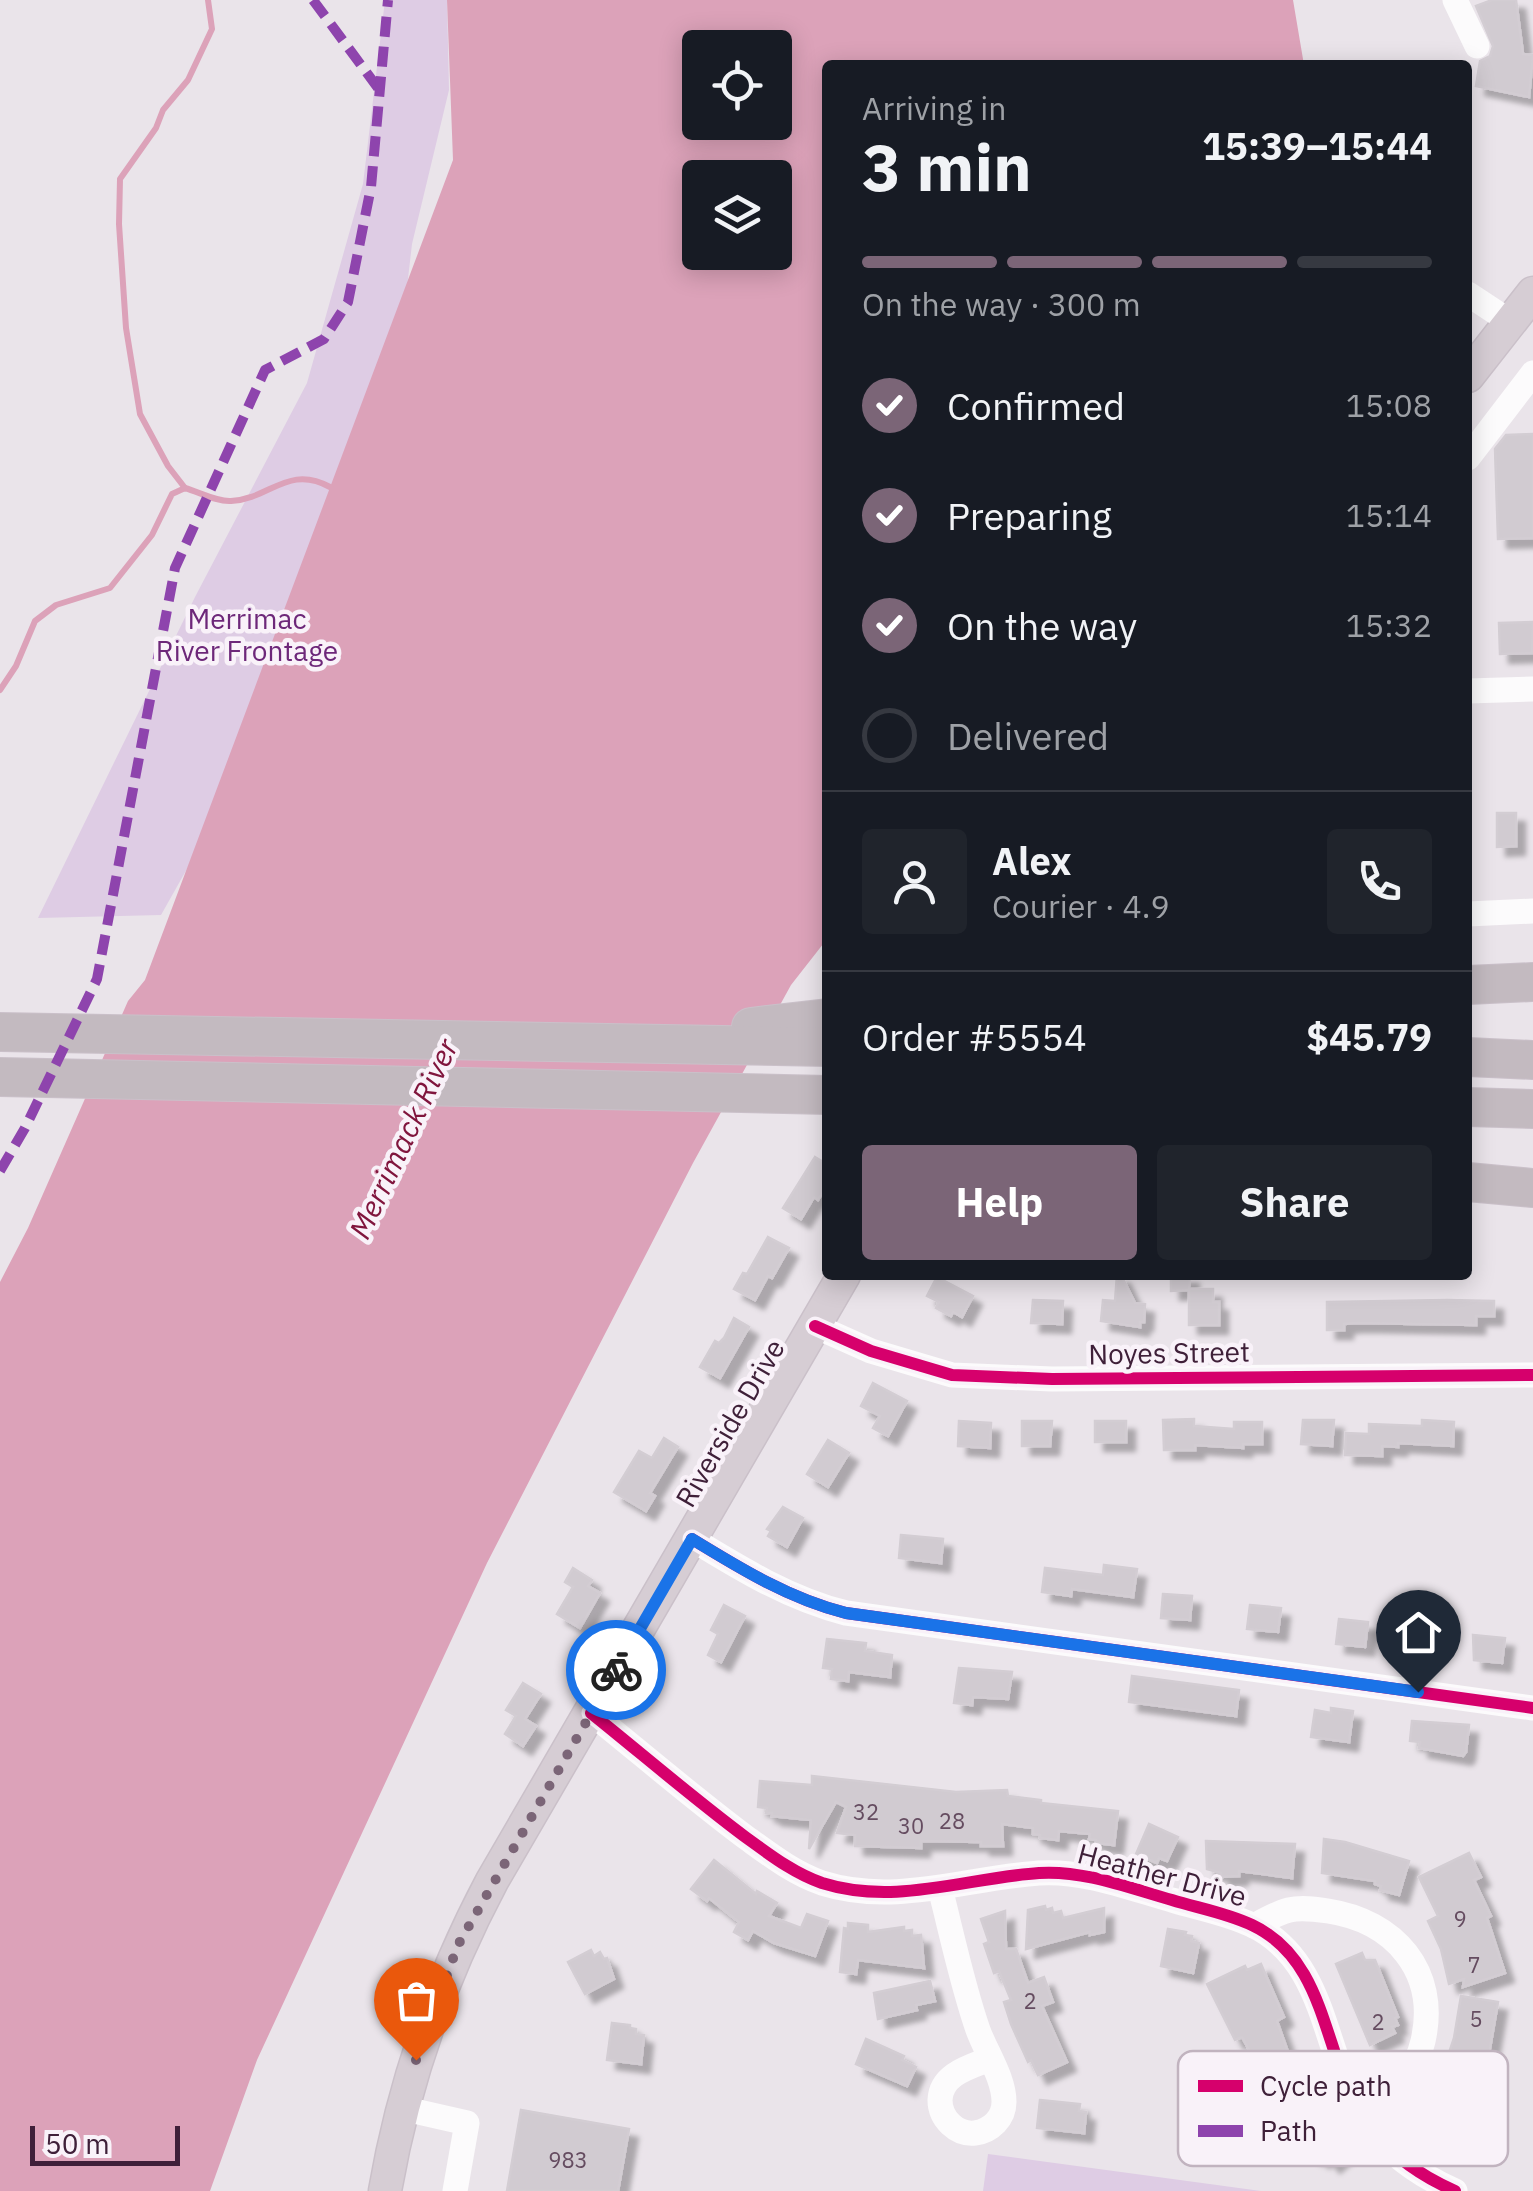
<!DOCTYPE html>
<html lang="en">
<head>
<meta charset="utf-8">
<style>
  :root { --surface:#171b24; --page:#20242c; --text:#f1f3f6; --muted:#9ea1a6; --line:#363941; --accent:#7b6577 }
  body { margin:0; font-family:"IBM Plex Sans",sans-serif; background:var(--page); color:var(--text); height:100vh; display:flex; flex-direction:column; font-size:38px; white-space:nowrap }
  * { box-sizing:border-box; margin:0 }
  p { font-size:32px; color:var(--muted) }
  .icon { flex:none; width:55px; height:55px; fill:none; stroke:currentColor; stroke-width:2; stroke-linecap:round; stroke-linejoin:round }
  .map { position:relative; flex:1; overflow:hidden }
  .drawer { position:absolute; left:822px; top:60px; width:650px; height:1220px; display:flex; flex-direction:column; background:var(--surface); border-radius:10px; box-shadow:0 5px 25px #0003 }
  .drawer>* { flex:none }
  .controls { position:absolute; left:682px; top:30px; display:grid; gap:20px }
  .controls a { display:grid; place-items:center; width:110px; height:110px; border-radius:10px; background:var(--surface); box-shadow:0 5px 25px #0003; font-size:50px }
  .scale { position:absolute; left:30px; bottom:25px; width:150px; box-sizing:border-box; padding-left:10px; border:5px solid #3f2039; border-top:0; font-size:28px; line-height:35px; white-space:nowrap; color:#3f2039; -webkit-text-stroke:8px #f9f2f9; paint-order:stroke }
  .pin { position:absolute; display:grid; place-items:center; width:85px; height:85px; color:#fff; margin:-102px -42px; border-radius:50% 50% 50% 0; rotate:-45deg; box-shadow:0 0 10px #0007 }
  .pin .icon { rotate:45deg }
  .courier { position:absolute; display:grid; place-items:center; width:100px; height:100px; margin:-50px; border:8px solid #1a73e8; border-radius:50%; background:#fff; color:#222; box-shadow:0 2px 12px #0007 }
  .overview em { font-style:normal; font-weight:700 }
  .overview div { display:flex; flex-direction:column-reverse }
  .overview { display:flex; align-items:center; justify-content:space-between; height:170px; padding:0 40px }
  h1 { font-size:65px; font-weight:700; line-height:75px }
  .bar { display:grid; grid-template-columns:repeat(4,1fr); gap:15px 10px; align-content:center; height:120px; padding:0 40px }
  .bar i { height:12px; border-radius:8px; background:var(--line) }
  .bar .on { background:var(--accent) }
  .bar p { grid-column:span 4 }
  .line { display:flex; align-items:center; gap:25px; padding:0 40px; border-top:2px solid var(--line) }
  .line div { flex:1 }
  .round { display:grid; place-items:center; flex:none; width:105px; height:105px; border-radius:10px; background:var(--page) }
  ol { padding:0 40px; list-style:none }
  li { display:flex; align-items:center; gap:30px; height:110px }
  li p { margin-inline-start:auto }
  li .icon { padding:10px; border-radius:50%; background:var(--accent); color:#fff; stroke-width:4 }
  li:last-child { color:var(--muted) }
  li i { width:55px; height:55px; border:5px solid var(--line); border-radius:50% }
  .button { display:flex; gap:20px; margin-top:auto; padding:20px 40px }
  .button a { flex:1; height:115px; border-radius:10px; background:var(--accent); color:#fff; font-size:40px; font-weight:700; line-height:115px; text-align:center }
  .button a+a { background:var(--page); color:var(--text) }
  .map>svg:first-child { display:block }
  .green { fill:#decce4 }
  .water { fill:#dca2b9; fill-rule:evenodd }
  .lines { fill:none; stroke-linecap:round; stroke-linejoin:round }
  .stream { stroke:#dca2b9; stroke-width:6 }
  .building { fill:#d1cbd1; stroke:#d3cdd3; stroke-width:2.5; filter:url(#shadow) }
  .major-casing { stroke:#cac0c9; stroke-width:35 }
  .highway-casing { stroke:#cac0c9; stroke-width:40 }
  .minor { stroke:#fcfbfc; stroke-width:25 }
  .major { stroke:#d6cdd4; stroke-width:32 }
  .highway { stroke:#c3bac0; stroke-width:38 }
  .quiet { stroke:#8e44ad; stroke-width:10; stroke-dasharray:20 10; stroke-linecap:butt }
  .cycleway-casing { stroke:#f9f2f9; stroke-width:19 }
  .cycleway { stroke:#d6006c; stroke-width:12 }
  .done { stroke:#7b6577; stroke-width:10; stroke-dasharray:0 18 }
  .route { stroke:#1a73e8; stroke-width:12 }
  .labels { text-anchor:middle; stroke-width:9; stroke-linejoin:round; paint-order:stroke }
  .number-label { font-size:22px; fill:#654c60 }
  .park-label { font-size:28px; fill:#6d2779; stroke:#f9f2f9 }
  .street-label { font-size:28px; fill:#3f2039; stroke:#f9f2f9 }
  .water-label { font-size:30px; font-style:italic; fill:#80153d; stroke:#f9f2f9 }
  .key { fill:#f9f2f9; stroke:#c1b3bf; stroke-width:2.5 }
  .key-label { font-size:28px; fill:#3f2039 }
</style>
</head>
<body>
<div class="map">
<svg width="1533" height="2191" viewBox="0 0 1533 2191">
  <defs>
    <filter id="shadow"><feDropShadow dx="9" dy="9" stdDeviation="2.5" flood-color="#0004"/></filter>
  </defs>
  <rect width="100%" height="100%" fill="#eae4ea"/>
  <g class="green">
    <polygon points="385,0 447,0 449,90 412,244 398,365 308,654 161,915 38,918 195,597 307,383 363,184"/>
    <polygon points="988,2154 1261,2191 983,2191"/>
  </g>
  <path class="water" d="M 447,0 L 1293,0 L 1304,65 L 828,65 L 827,939 L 791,985 L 693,1163 L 487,1563 L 257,2060 L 210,2191 L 0,2191 L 0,1282 L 28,1228 L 128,1001 L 145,980 L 453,160 ZM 700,48 L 775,48 L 775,122 L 700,122 ZM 700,178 L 775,178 L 775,252 L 700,252 Z"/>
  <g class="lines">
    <g class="stream">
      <polyline points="185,488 168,466 140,414 126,328 119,224 120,179 156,128 163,110 188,80 212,29 208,0"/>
      <path d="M 0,690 L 16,666 L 35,621 L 56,605 L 110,588 L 152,535 L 172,494 L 185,488 C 199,492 217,502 231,501 C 270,499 288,464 330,487"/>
    </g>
  </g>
  <g class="building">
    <polygon points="1492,0 1516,0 1523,54 1533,55 1529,97 1476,86 1480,61 1490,56 1493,46 1476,6"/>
    <polygon points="1533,434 1533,538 1498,539 1495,449 1506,435"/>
    <polygon points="1533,622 1532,653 1500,654 1499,623"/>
    <polygon points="1497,813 1516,813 1516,846 1497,847"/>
    <polygon points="815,1157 828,1165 828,1184 818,1200 814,1197 801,1219 783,1208"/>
    <polygon points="768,1237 789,1248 772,1278 768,1276 755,1300 734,1289 743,1273 747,1274"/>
    <polygon points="1117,1275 1121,1275 1135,1303 1145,1304 1144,1322 1140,1322 1140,1327 1101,1321 1103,1300 1115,1301"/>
    <polygon points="1171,1275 1190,1275 1189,1289 1213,1289 1213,1302 1219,1302 1219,1325 1189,1325 1189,1290 1171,1291"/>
    <polygon points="937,1277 973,1296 962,1317 953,1312 951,1316 936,1308 939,1302 927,1296"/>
    <polygon points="1033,1300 1063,1301 1062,1324 1031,1323"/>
    <polygon points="1447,1300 1494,1301 1494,1316 1476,1316 1476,1325 1356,1323 1344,1324 1344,1330 1327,1330 1327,1302"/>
    <polygon points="734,1318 749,1327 720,1378 700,1367 715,1341 719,1343 724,1338"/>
    <polygon points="873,1383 907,1401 888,1436 873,1428 880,1416 861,1406"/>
    <polygon points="1194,1419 1194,1426 1234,1429 1234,1422 1262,1422 1262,1444 1243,1444 1243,1448 1195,1445 1195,1450 1164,1450 1163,1420"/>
    <polygon points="1303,1420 1334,1420 1332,1446 1301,1444"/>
    <polygon points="1422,1420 1454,1422 1453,1446 1398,1443 1398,1447 1382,1446 1382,1456 1345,1455 1346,1433 1369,1434 1369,1424 1422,1426"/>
    <polygon points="959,1421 991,1423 990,1448 958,1446"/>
    <polygon points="1022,1421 1052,1421 1050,1446 1022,1446"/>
    <rect x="1095" y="1421" width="31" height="21"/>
    <polygon points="664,1438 678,1447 650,1493 655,1496 646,1511 614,1492 639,1451 652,1458"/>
    <polygon points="828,1440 849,1453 828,1487 807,1474"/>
    <polygon points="783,1507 803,1518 787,1547 768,1536 771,1531 767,1529"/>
    <polygon points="901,1535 943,1539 941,1563 899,1558"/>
    <polygon points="1104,1565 1137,1569 1133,1597 1072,1589 1071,1596 1042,1592 1045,1568 1103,1575"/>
    <polygon points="573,1568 592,1580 588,1586 600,1593 580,1628 557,1614 573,1587 565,1582"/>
    <polygon points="1163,1594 1192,1596 1190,1620 1161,1618"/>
    <polygon points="724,1605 745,1616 721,1662 708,1655 718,1634 711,1630"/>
    <polygon points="1250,1605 1281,1608 1278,1632 1247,1629"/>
    <polygon points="1403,1611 1427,1614 1424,1642 1400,1640"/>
    <polygon points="1339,1619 1368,1622 1365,1647 1336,1644"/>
    <polygon points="1473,1635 1505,1638 1502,1663 1474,1660"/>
    <polygon points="827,1639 866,1643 865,1651 892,1655 890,1677 849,1672 848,1681 831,1679 832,1669 823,1668"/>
    <polygon points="959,1668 1012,1672 1008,1699 973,1697 972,1705 954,1703"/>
    <polygon points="1132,1676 1239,1690 1236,1716 1129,1702"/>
    <polygon points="523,1683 541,1694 525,1719 536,1726 523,1746 505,1734 516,1716 506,1710"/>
    <polygon points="1331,1708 1353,1711 1349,1742 1311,1737 1315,1710 1331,1713"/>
    <polygon points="1412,1721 1469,1725 1466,1752 1463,1756 1419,1748 1420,1742 1410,1741"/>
    <polygon points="812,1776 956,1792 1007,1790 1008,1796 1041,1800 1041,1803 1118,1811 1114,1845 1096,1843 1096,1840 1089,1839 1090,1834 1059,1831 1058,1840 1040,1838 1040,1835 1033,1834 1033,1828 1002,1824 1003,1846 981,1846 981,1842 921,1841 921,1848 855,1846 855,1835 837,1833 846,1807 836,1802 809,1849 811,1820 772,1816 772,1813 766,1813 767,1808 758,1807 760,1781 812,1785"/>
    <polygon points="1149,1824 1178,1837 1167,1861 1159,1858 1157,1863 1136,1854"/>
    <polygon points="1324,1839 1345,1842 1409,1861 1399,1895 1380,1890 1381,1886 1375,1884 1375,1881 1322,1873"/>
    <polygon points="1206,1841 1295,1844 1292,1878 1239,1871 1239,1876 1221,1877 1221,1873 1207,1869"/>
    <polygon points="1469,1853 1481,1877 1474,1880 1491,1916 1487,1918 1505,1973 1463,1987 1464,1979 1449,1984 1441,1949 1428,1921 1438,1916 1419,1877"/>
    <polygon points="714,1860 756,1894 757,1891 777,1903 769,1916 801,1928 807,1914 828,1921 815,1956 774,1943 753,1931 748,1940 734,1932 739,1922 709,1898 707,1901 691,1889"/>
    <polygon points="1045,1906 1046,1910 1052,1908 1053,1913 1061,1911 1063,1918 1104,1908 1104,1932 1090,1935 1090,1932 1026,1949 1028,1910"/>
    <polygon points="1005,1911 1006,1949 1016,1949 1028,1983 1044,1977 1053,2002 1042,2006 1067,2062 1038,2075 1031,2060 1028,2062 1011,2024 1004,2002 1011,2000 999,1971 994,1973 984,1944 989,1942 981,1919"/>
    <polygon points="848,1923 868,1925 868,1932 904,1927 904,1931 912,1930 912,1936 921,1935 924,1968 858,1960 856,1974 840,1972 844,1928 848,1929"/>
    <polygon points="1168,1929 1186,1932 1185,1935 1192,1936 1191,1941 1199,1943 1193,1973 1161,1966"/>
    <polygon points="591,1950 594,1956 600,1952 604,1959 607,1958 614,1979 585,1994 568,1962"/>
    <polygon points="1362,1953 1365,1960 1375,1960 1398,2017 1395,2018 1398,2025 1392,2027 1395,2033 1370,2045 1336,1964"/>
    <polygon points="1261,1964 1284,2017 1277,2021 1293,2066 1281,2070 1316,2131 1332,2118 1343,2133 1339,2136 1343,2141 1339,2145 1344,2153 1331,2164 1325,2156 1320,2159 1316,2154 1313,2156 1282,2119 1272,2125 1256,2083 1250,2085 1244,2069 1257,2065 1242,2037 1235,2040 1207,1984 1245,1966 1247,1970"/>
    <polygon points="930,1981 935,2001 916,2005 917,2010 878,2019 874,1993"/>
    <polygon points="1461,1996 1498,2002 1489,2054 1493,2055 1484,2088 1440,2080 1454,2038"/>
    <polygon points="612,2023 630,2025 630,2028 636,2029 636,2034 644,2035 641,2064 607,2060"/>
    <polygon points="866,2039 904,2056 902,2060 916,2067 907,2086 856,2064"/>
    <polygon points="1040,2100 1080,2104 1079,2111 1086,2112 1084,2133 1037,2128"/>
    <polygon points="521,2110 629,2129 618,2191 507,2191"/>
  </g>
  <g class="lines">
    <defs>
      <g id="major">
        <polyline points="1468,376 1533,293"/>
        <path d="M 385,2191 C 404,2081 440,1979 492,1881 L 844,1275"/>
      </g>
      <g id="highway">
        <polyline points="1468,985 1533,982"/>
        <polyline points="751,1027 828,1018"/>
        <polyline points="0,1032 828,1047"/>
        <polyline points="1468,1057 1533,1060"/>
        <polyline points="0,1077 828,1095"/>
        <polyline points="1468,1107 1533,1109"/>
        <polyline points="1468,1182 1533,1188"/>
      </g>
    </defs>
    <use href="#major" class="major-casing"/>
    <use href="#highway" class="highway-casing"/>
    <g class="minor">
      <polyline points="1455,0 1477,46"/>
      <polyline points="1468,294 1509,321"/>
      <polyline points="1468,458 1533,373"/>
      <polyline points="1468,691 1533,689"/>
      <polyline points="1468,914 1533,911"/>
      <polyline points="815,1326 871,1351 952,1375 1052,1379 1533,1375"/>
      <path d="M 692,1539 C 741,1569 790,1599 846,1613 L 1533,1708"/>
      <path d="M 591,1713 C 642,1754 692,1797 744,1836 C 769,1854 793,1873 822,1883 C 895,1906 966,1878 1039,1873 C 1084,1870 1129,1888 1172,1900 C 1198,1908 1227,1913 1252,1925 C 1330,1962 1322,2059 1366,2122 C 1388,2153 1421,2176 1455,2191"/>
      <path d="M 940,1888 C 952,1935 962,1984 978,2030 C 986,2052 1004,2078 1004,2102 C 1004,2118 991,2131 975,2133 C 957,2135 940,2119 940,2100 C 941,2074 970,2067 990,2059"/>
      <path d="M 1254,1926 C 1265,1920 1277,1913 1289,1910 C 1301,1907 1315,1909 1328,1911 C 1394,1921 1439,1971 1423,2041 C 1416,2074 1389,2099 1365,2121"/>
      <polyline points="401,2108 467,2123 455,2191"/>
    </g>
    <use href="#major" class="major"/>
    <use href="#highway" class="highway"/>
    <g class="quiet">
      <polyline points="313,0 378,88"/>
      <polyline points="0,1171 25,1128 97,979 175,568 265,370 324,339 348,302 371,187 388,0"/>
    </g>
    <defs>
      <g id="cycleway">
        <polyline points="815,1326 871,1351 952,1375 1052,1379 1533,1375"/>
        <path d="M 692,1539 C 741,1569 790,1599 846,1613 L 1533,1708"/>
        <path d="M 591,1713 C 642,1754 692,1797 744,1836 C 769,1854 793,1873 822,1883 C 895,1906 966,1878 1039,1873 C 1084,1870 1129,1888 1172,1900 C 1198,1908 1227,1913 1252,1925 C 1330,1962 1322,2059 1366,2122 C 1388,2153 1421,2176 1455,2191"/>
      </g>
    </defs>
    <use href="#cycleway" class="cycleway-casing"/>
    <use href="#cycleway" class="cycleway"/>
  </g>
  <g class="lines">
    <polyline class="done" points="416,2060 458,1945 616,1670"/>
    <path class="route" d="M 616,1670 L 692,1539 C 741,1569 790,1599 846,1613 L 1418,1692"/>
  </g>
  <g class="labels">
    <g class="number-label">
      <text x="866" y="1820">32</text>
      <text x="952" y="1829">28</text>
      <text x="911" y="1834">30</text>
      <text x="1460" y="1927">9</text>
      <text x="1474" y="1973">7</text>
      <text x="1030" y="2009">2</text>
      <text x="1476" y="2027">5</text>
      <text x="1378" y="2030">2</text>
      <text x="568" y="2168">983</text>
    </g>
    <g class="park-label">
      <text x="247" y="629">Merrimac<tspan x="247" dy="32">River Frontage</tspan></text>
    </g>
    <g class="street-label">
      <text transform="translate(1169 1353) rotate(-1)" y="10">Noyes Street</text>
      <text transform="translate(730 1423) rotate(-60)" y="10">Riverside Drive</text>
      <text transform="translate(1162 1875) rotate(15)" y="10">Heather Drive</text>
    </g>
    <g class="water-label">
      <text transform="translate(404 1139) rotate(-65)" y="10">Merrimack River</text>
    </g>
  </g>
  <rect x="1178" y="2051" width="330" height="115" rx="15" class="key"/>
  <rect x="1198" y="2080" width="45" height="12" fill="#d6006c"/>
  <rect x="1198" y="2125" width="45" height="12" fill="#8e44ad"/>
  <g class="key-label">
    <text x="1260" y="2096">Cycle path</text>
    <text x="1260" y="2141">Path</text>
  </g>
</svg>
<div class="controls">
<a><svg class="icon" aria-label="locate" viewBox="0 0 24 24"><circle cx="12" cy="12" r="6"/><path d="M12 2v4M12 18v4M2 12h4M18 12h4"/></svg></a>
<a><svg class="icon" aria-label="layers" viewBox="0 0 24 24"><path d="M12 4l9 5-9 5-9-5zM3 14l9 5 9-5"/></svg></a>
</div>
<div class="scale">50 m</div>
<div class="pin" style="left:416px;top:2060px;background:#ea580c"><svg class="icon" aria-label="bag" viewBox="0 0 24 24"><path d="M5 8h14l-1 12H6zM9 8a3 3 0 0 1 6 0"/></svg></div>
<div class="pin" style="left:1418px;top:1692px;background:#1f2937"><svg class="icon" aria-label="home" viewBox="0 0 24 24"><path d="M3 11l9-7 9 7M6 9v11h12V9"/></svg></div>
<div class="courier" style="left:616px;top:1670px"><svg class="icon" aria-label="bike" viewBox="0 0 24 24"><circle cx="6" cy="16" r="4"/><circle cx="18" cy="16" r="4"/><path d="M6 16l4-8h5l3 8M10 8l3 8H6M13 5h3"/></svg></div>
<section class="drawer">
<div class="overview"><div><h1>3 min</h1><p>Arriving in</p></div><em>15:39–15:44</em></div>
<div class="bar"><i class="on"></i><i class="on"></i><i class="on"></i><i></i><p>On the way · 300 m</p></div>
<ol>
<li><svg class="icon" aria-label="check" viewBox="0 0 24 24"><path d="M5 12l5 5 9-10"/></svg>Confirmed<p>15:08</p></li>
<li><svg class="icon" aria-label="check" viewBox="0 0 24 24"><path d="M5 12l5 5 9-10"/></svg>Preparing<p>15:14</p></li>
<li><svg class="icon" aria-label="check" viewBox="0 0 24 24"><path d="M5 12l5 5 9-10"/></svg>On the way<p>15:32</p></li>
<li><i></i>Delivered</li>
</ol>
<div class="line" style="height:180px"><a class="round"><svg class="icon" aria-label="person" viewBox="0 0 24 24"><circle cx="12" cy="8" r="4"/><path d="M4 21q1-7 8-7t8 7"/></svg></a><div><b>Alex</b><p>Courier · 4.9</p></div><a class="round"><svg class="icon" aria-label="phone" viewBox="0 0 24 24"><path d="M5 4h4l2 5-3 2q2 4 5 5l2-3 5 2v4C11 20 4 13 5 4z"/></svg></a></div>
<div class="line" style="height:130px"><div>Order #5554</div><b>$45.79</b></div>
<div class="button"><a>Help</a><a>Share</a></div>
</section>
</div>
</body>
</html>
